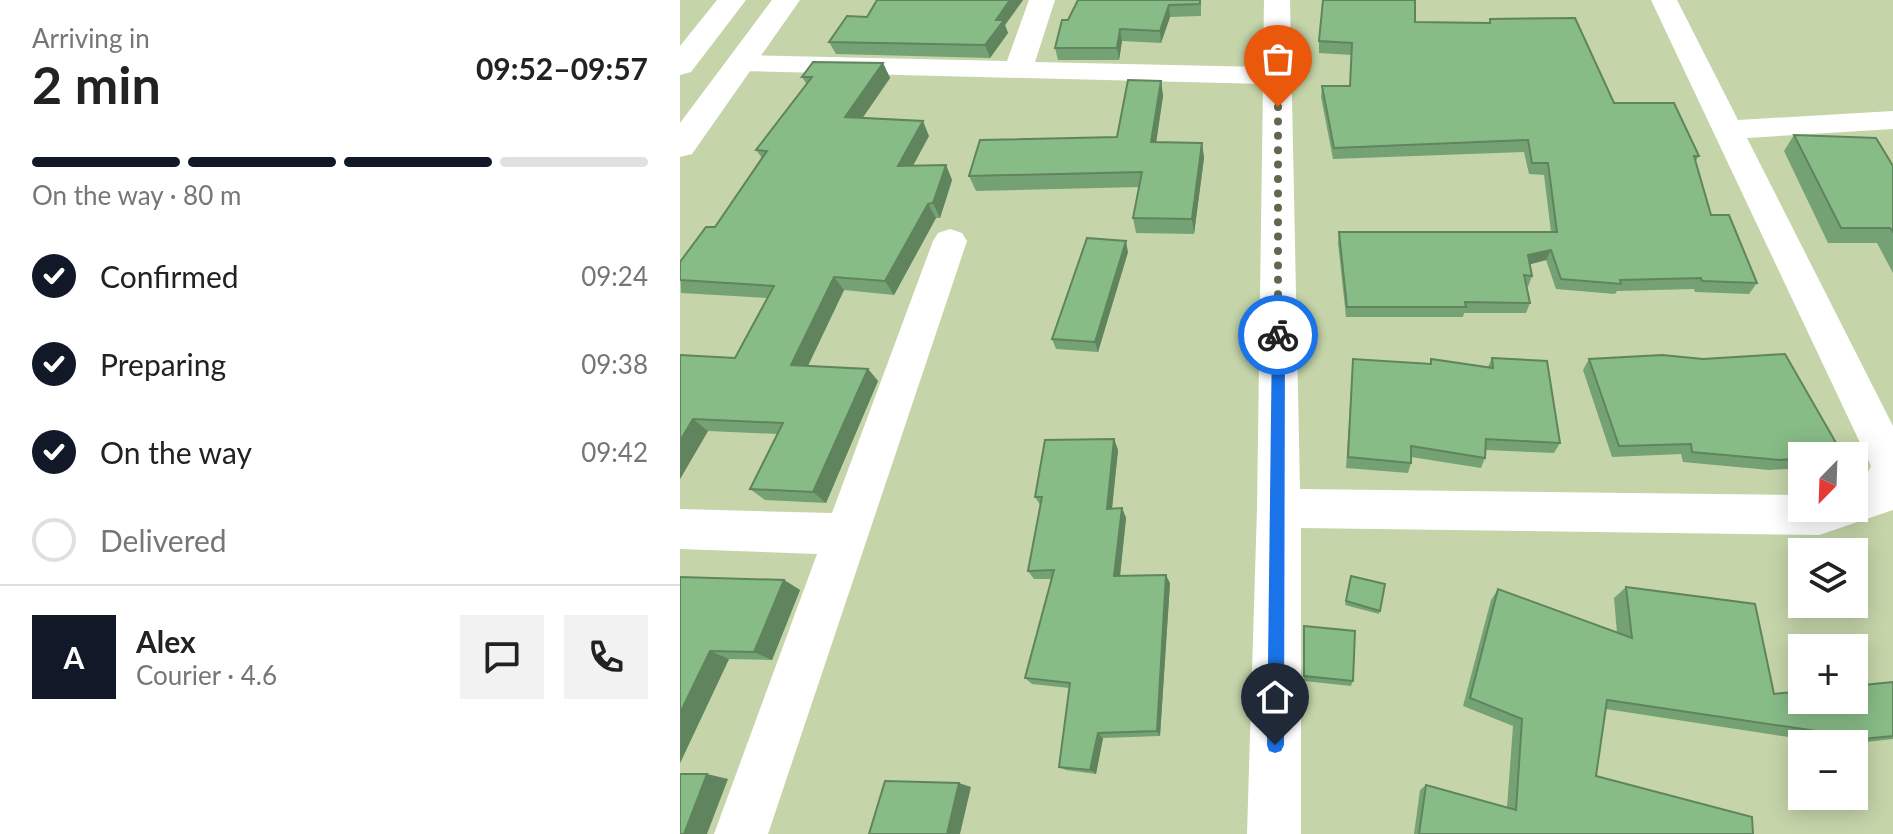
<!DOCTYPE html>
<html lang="en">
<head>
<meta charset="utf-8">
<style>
  :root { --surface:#fff; --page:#f2f2f2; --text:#222; --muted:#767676; --line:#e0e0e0; --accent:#111827 }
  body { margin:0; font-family:Lato,sans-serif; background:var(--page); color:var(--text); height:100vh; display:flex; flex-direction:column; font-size:30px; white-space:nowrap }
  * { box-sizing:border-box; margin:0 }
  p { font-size:26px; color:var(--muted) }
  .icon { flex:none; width:44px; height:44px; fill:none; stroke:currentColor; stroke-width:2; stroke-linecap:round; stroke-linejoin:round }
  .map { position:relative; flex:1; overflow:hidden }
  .panel { display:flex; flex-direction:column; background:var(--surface); width:680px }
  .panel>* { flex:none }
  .needle { width:52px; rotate:203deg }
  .controls { position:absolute; left:1108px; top:442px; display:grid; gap:16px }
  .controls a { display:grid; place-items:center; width:80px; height:80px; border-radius:0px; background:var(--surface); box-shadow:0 4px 20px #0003; font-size:40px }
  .pin { position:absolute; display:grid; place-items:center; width:68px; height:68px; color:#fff; margin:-82px -34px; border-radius:50% 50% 50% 0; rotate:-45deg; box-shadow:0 0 8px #0007 }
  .pin .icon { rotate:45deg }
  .courier { position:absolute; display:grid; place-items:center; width:80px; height:80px; margin:-40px; border:6px solid #1a73e8; border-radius:50%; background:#fff; color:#222; box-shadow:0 2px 10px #0007 }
  .overview em { font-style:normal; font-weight:700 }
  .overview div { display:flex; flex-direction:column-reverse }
  .overview { display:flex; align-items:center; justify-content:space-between; height:136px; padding:0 32px }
  h1 { font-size:52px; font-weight:700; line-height:60px }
  .bar { display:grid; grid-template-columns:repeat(4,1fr); gap:12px 8px; align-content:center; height:96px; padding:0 32px }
  .bar i { height:10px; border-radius:6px; background:var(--line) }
  .bar .active { background:var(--accent) }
  .bar p { grid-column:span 4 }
  .line { display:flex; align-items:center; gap:20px; padding:0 32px; border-top:2px solid var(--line) }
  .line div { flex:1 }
  .round { display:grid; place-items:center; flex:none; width:84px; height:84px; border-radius:0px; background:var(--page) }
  ol { padding:0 32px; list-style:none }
  li { display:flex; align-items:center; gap:24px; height:88px }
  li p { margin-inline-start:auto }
  li .icon { padding:8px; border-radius:50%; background:var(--accent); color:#fff; stroke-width:4 }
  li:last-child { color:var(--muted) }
  li i { width:44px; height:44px; border:4px solid var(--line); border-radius:50% }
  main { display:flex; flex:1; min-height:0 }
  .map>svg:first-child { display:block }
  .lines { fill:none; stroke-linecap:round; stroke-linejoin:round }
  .street { fill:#fff; fill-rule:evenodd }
  .secondary { fill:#fff; fill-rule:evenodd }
  .wall { fill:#75a274 }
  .shaded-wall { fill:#5f845e }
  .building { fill:#88bc87; stroke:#5f845e; stroke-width:2 }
  .route { fill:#1a73e8 }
  .done { stroke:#5f694f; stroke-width:8; stroke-dasharray:0 14.4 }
</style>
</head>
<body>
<main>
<section class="panel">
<div class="overview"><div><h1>2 min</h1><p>Arriving in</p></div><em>09:52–09:57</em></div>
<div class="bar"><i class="active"></i><i class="active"></i><i class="active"></i><i></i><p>On the way · 80 m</p></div>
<ol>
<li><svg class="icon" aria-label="check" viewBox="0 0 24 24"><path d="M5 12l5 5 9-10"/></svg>Confirmed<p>09:24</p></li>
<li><svg class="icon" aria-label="check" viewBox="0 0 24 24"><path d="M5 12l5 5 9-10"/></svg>Preparing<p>09:38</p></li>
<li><svg class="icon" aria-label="check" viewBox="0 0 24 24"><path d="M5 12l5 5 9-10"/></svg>On the way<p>09:42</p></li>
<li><i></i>Delivered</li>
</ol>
<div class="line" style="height:144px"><b class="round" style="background:var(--accent);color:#fff">A</b><div><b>Alex</b><p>Courier · 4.6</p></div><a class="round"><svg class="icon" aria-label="chat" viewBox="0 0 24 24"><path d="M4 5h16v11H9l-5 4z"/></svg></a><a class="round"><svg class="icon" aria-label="phone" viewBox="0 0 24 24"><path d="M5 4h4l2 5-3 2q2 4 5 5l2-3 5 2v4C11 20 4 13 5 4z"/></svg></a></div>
</section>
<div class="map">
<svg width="1213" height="834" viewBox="0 0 1213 834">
  <rect width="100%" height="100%" fill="#c5d5a9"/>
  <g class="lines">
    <g class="street">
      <polygon points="349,0 375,0 355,62 583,67 584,0 610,0 620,489 1122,495 1122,508 1174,508 1174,485 1183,482 1191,466 971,0 997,0 1058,120 1213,111 1213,129 1067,138 1213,426 1213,510 1139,535 621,528 621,834 567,834 577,508 583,84 60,71 50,69 46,63 50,57 60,55 327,61"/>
      <polygon points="270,229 282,233 287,241 88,834 34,834 137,554 0,549 0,509 152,513 253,241 258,233"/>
    </g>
    <g class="secondary">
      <polygon points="37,0 66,0 11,72 0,75 0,46"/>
      <polygon points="92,0 120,0 12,154 0,157 0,123"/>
    </g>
  </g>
  <g class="wall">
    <polygon points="197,0 343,0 325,25 328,33 310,58 156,54 149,42 187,17"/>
    <polygon points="521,0 521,16 490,17 481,43 442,41 439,60 378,60 375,48 388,20"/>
    <polygon points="810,19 934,103 1019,156 1015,162 1031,215 1077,283 1069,294 1015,292 1014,289 937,291 935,294 876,289 866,260 850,264 852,276 848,287 847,287 850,303 846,313 784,313 783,317 666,317 658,243 659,232 871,232 864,175 849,174 844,152 653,159 641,97 642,86 670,86 671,55 639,53 639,41 809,23"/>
    <polygon points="203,63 210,78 182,118 249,136 233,166 266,165 272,180 260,218 256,218 214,295 164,290 128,366 188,369 198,381 146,503 85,500 70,489 98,434 28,431 0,479 0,355 55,358 88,298 1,293 0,262 35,227 82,158 76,150 127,85 122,77"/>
    <polygon points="481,81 483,96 476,142 522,143 524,158 514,234 456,233 453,218 459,187 296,191 289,176 437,137"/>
    <polygon points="1114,135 1213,166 1213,273 1197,243 1148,243 1104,151"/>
    <polygon points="448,252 418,352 376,349 372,339"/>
    <polygon points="812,358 880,443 874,453 806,450 805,458 801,468 731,457 731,463 728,473 666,468 673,359 750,364 751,359 808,367"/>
    <polygon points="909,359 1122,456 1122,468 1089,470 1003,462 1001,454 932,457 903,370"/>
    <polygon points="434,439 438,450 432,509 442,508 446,518 440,576 490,583 480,736 423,738 416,774 386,770 379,767 389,688 352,684 345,678 372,579 354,579 348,571 360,505 355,497"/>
    <polygon points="671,576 705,584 699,614 665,605"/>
    <polygon points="0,577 104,580 120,590 92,660 49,659 0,763"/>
    <polygon points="946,587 1094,694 1213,682 1213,739 1170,744 1122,744 1122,749 1120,749 1115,738 926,709 916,776 1073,834 734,834 740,790 746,785 827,807 833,726 783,706 811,600 818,589 937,633 934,598"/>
    <polygon points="624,626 673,681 671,686 624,681"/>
  </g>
  <g class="shaded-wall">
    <polygon points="330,0 343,0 325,25 328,33 310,58 305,45 316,20"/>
    <polygon points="489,5 490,17 481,43 480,31"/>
    <polygon points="440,29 442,41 439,60 437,48"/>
    <polygon points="203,63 210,78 173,132 165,117"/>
    <polygon points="481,81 483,96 474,157 471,142"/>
    <polygon points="243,121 249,136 225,180 218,166"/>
    <polygon points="522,143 524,158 514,234 512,219"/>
    <polygon points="266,165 272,180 260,218 253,203"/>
    <polygon points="248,204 256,218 214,295 205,281"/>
    <polygon points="446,241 448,252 418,352 415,342"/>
    <polygon points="871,250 866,260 844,266 848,255"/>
    <polygon points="154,277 164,290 122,378 111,365"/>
    <polygon points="188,369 198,381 146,503 133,492"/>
    <polygon points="13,419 28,431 0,479 0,441"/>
    <polygon points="434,439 438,450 431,518 427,509"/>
    <polygon points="442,508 446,518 439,585 434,576"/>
    <polygon points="486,575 490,583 480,736 477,731"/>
    <polygon points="104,580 120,590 92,660 74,652"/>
    <polygon points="30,651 49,659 0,763 0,713"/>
    <polygon points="418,733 423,738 416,774 410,770"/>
    <polygon points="27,774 48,779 27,834 4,834"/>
    <polygon points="279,783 291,787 280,834 267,834"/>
  </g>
  <g class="building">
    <polygon points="197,0 330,0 316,20 324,20 305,45 149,42 167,16 187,17"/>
    <polygon points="398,0 520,0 520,4 489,5 480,31 440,29 437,48 375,48 382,20 388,20"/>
    <polygon points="643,0 735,0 735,22 810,23 810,19 895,18 934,103 994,103 1019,156 1014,156 1031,215 1049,215 1077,283 1022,281 1021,278 940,280 941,284 881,279 871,250 848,255 852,276 844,275 850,303 785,302 786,307 667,307 659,232 877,232 868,163 852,163 848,140 654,148 642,86 670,86 672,43 639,41"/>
    <polygon points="133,62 203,63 165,117 243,121 218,166 266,165 253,203 248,204 205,281 154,277 111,365 188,369 133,492 70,489 103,423 13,419 0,441 0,355 55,358 94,286 0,280 0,262 26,227 35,227 87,151 76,150 132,77 122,77"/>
    <polygon points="448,80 481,81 471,142 522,143 512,219 453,218 462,172 289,176 300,140 437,137"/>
    <polygon points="1114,135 1196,138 1213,166 1213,232 1210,228 1161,228"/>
    <polygon points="407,238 446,241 415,342 372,339"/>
    <polygon points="1105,354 1163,455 1122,456 1122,458 1100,460 1012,452 1011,444 939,446 909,359 982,355 1023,359"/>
    <polygon points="812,358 867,361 880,443 806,439 805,458 731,446 731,463 668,457 673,359 751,364 751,359 813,368"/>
    <polygon points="434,439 427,509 442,508 434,576 486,575 477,731 418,733 410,770 379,767 390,683 345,678 374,570 348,571 362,497 355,497 365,440"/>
    <polygon points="671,576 705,584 700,611 666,601"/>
    <polygon points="0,577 104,580 74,652 30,651 0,713"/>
    <polygon points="946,587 1075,604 1094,694 1122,691 1122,700 1174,700 1174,686 1213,682 1213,736 1141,743 1136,731 927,700 916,776 1072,817 1073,834 739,834 746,785 836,810 842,719 790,698 818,589 952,638"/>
    <polygon points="624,626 675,631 673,681 624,676"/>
    <polygon points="0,774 27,774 4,834 0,834"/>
    <polygon points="205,781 279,783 267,834 189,834"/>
  </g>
  <polygon class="route" points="598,331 605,335 604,745 601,751 595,753 589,751 587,745 592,335"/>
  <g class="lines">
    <polyline class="done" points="598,107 598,335"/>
  </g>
</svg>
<div class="controls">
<a><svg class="needle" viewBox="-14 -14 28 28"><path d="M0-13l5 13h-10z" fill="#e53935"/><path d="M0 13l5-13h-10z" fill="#767676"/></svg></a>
<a><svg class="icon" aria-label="layers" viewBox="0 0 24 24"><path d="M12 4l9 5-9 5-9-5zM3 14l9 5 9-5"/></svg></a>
<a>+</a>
<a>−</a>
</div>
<div class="pin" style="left:598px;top:107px;background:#ea580c"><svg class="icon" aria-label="bag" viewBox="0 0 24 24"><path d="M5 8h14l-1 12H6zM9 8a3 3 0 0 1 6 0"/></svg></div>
<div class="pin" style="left:595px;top:745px;background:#1f2937"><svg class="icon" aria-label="home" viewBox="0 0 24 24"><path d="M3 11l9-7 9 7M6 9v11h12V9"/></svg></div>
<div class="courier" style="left:598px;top:335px"><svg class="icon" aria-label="bike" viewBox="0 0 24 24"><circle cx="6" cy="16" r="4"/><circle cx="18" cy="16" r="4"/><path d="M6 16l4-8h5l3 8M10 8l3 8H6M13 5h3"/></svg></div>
</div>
</main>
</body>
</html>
